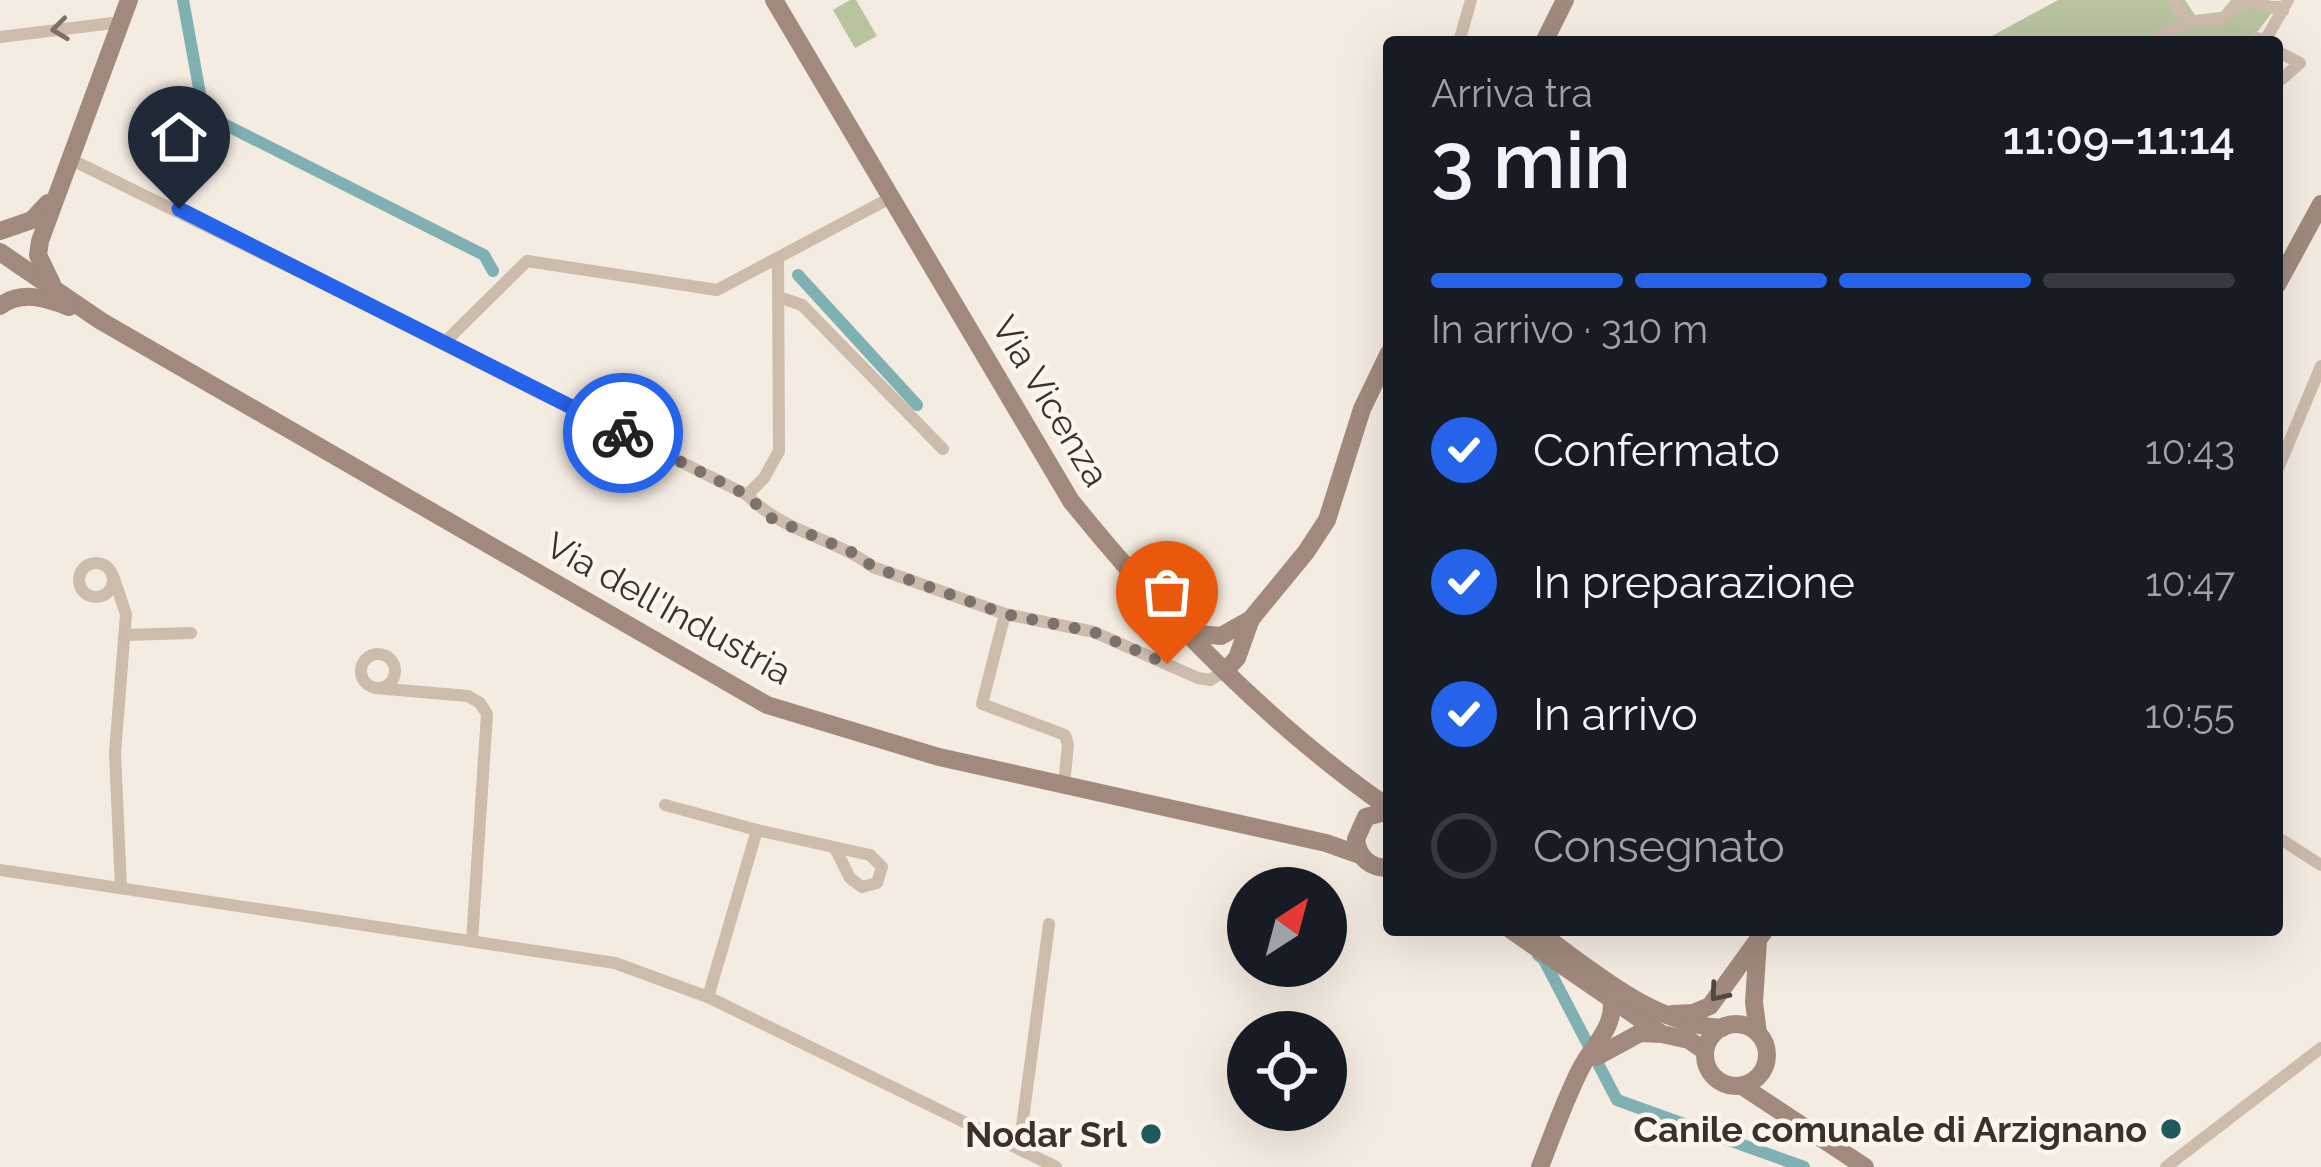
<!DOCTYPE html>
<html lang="it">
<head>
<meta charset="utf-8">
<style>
  :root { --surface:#171b24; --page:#242831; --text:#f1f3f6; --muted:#9ea1a6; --line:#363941; --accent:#2563eb }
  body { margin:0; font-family:Raleway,sans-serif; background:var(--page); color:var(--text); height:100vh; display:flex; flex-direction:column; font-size:45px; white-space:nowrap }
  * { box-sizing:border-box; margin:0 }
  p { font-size:39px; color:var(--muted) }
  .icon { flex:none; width:66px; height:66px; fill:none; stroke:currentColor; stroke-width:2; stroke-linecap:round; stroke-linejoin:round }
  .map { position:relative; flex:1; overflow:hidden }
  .panel { position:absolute; left:1383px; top:36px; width:900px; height:900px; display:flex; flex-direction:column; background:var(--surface); border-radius:12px; box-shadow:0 12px 48px #0002 }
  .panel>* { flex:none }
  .needle { width:78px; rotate:36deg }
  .buttons { position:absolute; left:1227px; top:867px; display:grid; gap:24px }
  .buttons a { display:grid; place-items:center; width:120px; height:120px; border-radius:50%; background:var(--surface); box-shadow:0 12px 48px #0002; font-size:60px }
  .pin { position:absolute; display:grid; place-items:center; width:102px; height:102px; color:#fff; margin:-123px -51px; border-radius:50% 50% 50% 0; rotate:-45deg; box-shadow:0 0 12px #0007 }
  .pin .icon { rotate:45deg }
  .courier { position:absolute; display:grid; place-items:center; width:120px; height:120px; margin:-60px; border:9px solid #2563eb; border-radius:50%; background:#fff; color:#222; box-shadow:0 3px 15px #0007 }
  .overview em { font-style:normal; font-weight:600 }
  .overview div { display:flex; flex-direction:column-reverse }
  .overview { display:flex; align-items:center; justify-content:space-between; height:204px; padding:0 48px }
  h1 { font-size:78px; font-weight:600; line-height:90px }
  .bar { display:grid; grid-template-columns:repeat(4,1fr); gap:18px 12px; align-content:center; height:144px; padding:0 48px }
  .bar i { height:15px; border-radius:9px; background:var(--line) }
  .bar .active { background:var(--accent) }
  .bar p { grid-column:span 4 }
  ol { padding:0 48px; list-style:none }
  li { display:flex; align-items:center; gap:36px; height:132px }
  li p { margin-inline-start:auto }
  li .icon { padding:12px; border-radius:50%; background:var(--accent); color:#fff; stroke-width:4 }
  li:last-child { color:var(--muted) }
  li i { width:66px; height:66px; border:6px solid var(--line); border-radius:50% }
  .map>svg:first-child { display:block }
  .green { fill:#b8c4a0 }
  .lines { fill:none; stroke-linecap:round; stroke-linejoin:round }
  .canal { stroke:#7fb0b2; stroke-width:12 }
  .street { stroke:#cdbbac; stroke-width:12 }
  .secondary { stroke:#a18a7d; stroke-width:18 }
  .oneway { stroke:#7d6f65 }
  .oneway2 { stroke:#544640 }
  .done { stroke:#7c716b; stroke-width:12; stroke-dasharray:0 21.6 }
  .route { stroke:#2563eb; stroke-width:15 }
  .poi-dot { fill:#1f5a5e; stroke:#fbf5ee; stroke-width:4.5 }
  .labels { text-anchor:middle; stroke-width:9; stroke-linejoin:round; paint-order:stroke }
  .street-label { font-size:36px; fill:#3b302b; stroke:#fbf5ee }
  .poi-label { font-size:36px; font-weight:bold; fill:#3b302b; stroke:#fbf5ee; text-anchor:end }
</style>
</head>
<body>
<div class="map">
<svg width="2321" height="1167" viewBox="0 0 2321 1167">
  <rect width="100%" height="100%" fill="#f4ebe1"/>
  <g class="green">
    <polygon points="850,0 856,0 877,36 855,48 833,10"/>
    <polygon points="2058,0 2185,0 2195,15 2221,12 2231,0 2281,1 2258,31 2237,42 1981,42"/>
  </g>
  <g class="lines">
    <g class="canal">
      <polyline points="183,0 203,110 212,118 484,255 493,271"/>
      <polyline points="798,275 917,405"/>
      <polyline points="1538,955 1544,960 1617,1100 1804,1167"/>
    </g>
    <g class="street">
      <polyline points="2173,0 2187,23 2223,19 2238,5 2251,1 2283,11"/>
      <polyline points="0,37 121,22"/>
      <polyline points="2266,39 2288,0"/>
      <polyline points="2154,40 2187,23"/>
      <polyline points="1459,42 1471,0"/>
      <polyline points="2247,42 2257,38 2269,41"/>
      <polyline points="2277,51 2300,63 2277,83"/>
      <polyline points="68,158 444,343 527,261 717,290 892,197"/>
      <polyline points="779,297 802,305 943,449"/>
      <path d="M 444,343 L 747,495 C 786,534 831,536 873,567 L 1005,614 L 1094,632 L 1198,678 L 1210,680 L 1225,671"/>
      <polyline points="2277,471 2321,366"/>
      <polyline points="747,495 764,478 779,451 778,261"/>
      <circle cx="96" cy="580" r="17"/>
      <polyline points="113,576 126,614 115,753 121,888"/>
      <polyline points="1005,614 982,704 1065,735 1068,745 1064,784"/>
      <polyline points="126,635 191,633"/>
      <circle cx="378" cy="671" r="17"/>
      <polyline points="375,688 468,696 480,703 487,714 472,941"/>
      <polyline points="665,805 757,830"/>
      <polyline points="2277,837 2321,865"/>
      <polyline points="0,870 615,963 708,997 1056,1167"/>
      <polyline points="708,997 757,830 870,855 882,867 877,883 862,887 850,878 835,848"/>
      <polyline points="1019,1149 1049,924"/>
      <polyline points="2166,1167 2321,1048"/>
    </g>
    <g class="secondary">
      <path d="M 774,0 L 1071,501 C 1163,615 1268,724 1389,808"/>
      <polyline points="1544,42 1565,0"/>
      <polyline points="0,231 32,220 48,203"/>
      <polyline points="0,252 101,321 767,705 939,757 1326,843 1360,855"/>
      <polyline points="52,284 38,255 40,241 129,0"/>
      <polyline points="2277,285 2321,204"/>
      <path d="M 0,306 C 22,290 46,298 69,307"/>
      <polyline points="1187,633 1221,636 1251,619 1306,552 1327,520 1362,409 1389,353"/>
      <polyline points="1225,671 1237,658 1251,619"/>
      <path d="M 1389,811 L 1366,817 L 1356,839 C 1358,858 1370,868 1389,868"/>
      <polyline points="1511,930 1662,1034 1689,1040 1705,1051"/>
      <path d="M 1535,930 C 1592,969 1650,1024 1722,1028"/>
      <polyline points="1672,1014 1693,1013 1710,1006 1765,930"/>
      <circle cx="1736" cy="1055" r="31"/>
      <polyline points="1758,1033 1754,1002 1758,941"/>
      <polyline points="1596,1057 1640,1033 1662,1034"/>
      <polyline points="1742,1086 1865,1167"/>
      <path d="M 1540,1167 C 1553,1134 1565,1099 1581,1068 C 1594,1043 1614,1030 1612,999"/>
    </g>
  </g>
  <defs><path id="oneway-chevron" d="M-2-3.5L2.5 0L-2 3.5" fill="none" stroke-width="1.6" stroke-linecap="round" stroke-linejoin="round" transform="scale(3)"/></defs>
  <use class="oneway" href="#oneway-chevron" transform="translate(60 29) rotate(173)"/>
  <use class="oneway2" href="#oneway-chevron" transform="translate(1718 993) rotate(130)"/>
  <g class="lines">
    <polyline class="done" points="623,433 747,495 769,517 856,554 873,567 1005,614 1094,632 1167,664"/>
    <polyline class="route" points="179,209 623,433"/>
  </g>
  <g class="poi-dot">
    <circle cx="2171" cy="1129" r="12"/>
    <circle cx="1151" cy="1134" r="12"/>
  </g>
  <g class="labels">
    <g class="street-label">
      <text transform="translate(1051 401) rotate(59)" y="13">Via Vicenza</text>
      <text transform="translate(669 608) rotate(29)" y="13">Via dell'Industria</text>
    </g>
    <g class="poi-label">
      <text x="2147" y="1142">Canile comunale di Arzignano</text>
      <text x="1127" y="1147">Nodar Srl</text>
    </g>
  </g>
</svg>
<div class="buttons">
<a><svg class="needle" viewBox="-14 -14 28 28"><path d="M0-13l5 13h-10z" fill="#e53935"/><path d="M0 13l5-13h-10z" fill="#9ea1a6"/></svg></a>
<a><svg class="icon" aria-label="locate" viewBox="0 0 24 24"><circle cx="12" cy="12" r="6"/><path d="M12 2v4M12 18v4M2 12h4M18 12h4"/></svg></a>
</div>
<div class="pin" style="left:1167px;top:664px;background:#ea580c"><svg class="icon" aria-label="bag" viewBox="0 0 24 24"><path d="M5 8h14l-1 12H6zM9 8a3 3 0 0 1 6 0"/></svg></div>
<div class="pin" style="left:179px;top:209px;background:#1f2937"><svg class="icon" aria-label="home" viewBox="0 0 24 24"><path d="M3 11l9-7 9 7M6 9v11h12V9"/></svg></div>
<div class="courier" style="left:623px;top:433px"><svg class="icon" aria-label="bike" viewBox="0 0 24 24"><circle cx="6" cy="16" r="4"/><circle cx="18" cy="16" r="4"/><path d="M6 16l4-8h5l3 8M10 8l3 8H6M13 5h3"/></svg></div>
<section class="panel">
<div class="overview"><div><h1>3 min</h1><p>Arriva tra</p></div><em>11:09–11:14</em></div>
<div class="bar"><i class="active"></i><i class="active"></i><i class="active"></i><i></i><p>In arrivo · 310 m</p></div>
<ol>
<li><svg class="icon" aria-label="check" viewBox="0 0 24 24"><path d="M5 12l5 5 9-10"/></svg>Confermato<p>10:43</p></li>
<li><svg class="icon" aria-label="check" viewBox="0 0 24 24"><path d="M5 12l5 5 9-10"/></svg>In preparazione<p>10:47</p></li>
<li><svg class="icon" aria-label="check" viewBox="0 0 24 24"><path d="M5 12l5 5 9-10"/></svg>In arrivo<p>10:55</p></li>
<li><i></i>Consegnato</li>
</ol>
</section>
</div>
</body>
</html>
